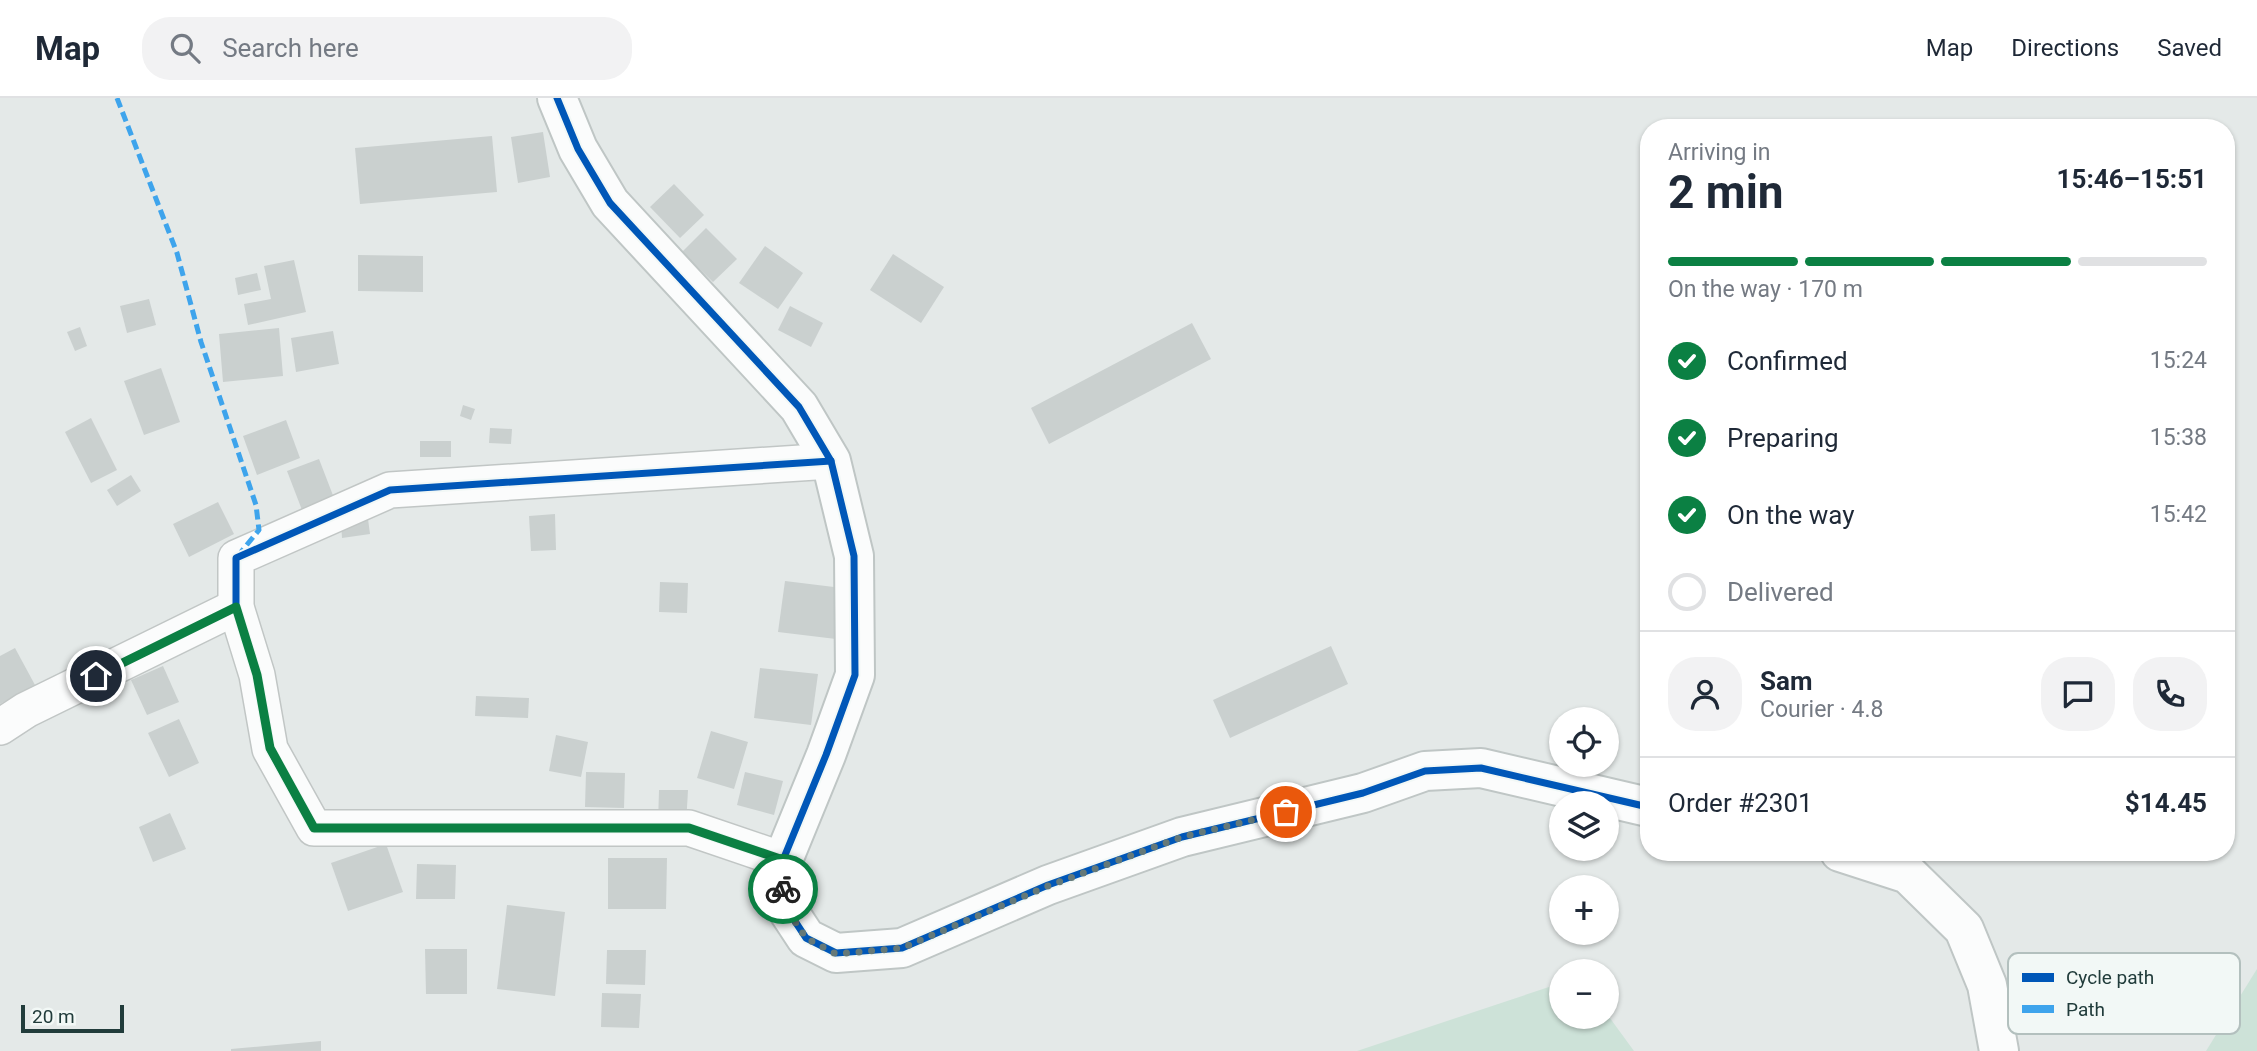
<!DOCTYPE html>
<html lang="en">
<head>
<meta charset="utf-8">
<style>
  :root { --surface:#fff; --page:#f2f2f3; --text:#1f2937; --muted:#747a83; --line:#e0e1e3; --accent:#0b8043 }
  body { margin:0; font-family:Roboto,sans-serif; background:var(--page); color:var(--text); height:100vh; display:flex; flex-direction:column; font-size:26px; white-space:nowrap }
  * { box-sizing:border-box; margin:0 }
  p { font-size:23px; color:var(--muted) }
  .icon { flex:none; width:38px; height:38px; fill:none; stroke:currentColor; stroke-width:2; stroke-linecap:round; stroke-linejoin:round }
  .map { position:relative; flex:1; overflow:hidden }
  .drawer { position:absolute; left:1640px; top:21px; width:595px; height:742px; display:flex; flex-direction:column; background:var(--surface); border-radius:28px; box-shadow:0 2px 5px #0004 }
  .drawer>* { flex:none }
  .tools { position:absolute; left:1549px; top:609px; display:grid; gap:14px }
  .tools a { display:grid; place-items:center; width:70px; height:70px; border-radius:50%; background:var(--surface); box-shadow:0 2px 5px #0004; font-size:35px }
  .scale { position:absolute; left:21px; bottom:18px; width:103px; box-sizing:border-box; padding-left:7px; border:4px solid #213c3b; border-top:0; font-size:19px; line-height:24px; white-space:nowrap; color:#213c3b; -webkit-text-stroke:5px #f2f8f6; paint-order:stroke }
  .pin { position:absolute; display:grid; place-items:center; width:60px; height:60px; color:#fff; margin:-30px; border:4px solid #fff; border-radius:50%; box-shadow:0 2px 7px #0007 }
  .courier { position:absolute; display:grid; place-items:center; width:70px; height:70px; margin:-35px; border:5px solid #0b8043; border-radius:50%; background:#fff; color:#222; box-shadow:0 2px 9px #0007 }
  .headline em { font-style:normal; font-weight:700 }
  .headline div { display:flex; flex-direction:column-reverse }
  .headline { display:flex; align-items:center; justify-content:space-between; height:119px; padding:0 28px }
  h1 { font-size:46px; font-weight:700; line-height:52px }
  .bar { display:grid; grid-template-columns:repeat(4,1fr); gap:10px 7px; align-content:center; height:84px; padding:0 28px }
  .bar i { height:9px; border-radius:5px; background:var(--line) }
  .bar .selected { background:var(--accent) }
  .bar p { grid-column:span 4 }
  .line { display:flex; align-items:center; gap:18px; padding:0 28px; border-top:2px solid var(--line) }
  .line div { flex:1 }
  .round { display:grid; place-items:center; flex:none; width:74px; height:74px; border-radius:28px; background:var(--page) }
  ol { padding:0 28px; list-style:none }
  li { display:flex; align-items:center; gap:21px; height:77px }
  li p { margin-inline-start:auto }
  li .icon { padding:7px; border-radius:50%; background:var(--accent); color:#fff; stroke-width:4 }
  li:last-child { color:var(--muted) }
  li i { width:38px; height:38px; border:4px solid var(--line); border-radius:50% }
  header { display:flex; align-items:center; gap:42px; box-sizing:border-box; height:98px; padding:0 35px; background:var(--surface); border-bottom:2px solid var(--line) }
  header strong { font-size:33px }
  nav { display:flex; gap:38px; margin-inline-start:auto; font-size:24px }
  .search { width:490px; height:63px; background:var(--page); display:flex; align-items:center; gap:18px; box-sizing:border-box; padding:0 24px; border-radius:28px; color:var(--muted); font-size:26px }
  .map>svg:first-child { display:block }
  .green { fill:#cde2d8 }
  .building { fill:#cad0cf }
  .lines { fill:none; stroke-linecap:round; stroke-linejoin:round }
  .street-casing { stroke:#c1c6c5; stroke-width:38 }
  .secondary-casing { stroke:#bfc6c5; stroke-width:42 }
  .street { stroke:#fbfcfc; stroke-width:35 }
  .secondary { stroke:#fbfcfc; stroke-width:38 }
  .quiet { stroke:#3ea4ec; stroke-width:5; stroke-dasharray:10 5; stroke-linecap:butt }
  .cycleway-casing { stroke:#f2f8f6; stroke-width:11 }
  .cycleway { stroke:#0057b8; stroke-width:7 }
  .done { stroke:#657978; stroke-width:7; stroke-dasharray:0 12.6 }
  .route { stroke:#0b8043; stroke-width:9 }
  .key { fill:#f2f8f6; stroke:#b3c0be; stroke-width:2 }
  .key-label { font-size:19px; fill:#213c3b }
</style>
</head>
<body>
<header>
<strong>Map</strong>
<div class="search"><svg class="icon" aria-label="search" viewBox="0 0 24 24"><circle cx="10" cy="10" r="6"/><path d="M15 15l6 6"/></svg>Search here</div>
<nav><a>Map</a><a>Directions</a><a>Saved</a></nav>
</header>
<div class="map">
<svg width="2257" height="953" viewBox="0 0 2257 953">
  <rect width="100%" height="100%" fill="#e4e9e8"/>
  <g class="green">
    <polygon points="2257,871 2257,953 2206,953"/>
    <polygon points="1561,885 1561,919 1606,919 1607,916 1634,953 1357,953"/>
  </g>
  <g class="building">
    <polygon points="543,34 550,79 518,85 511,39"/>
    <polygon points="492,38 497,94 360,106 355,50"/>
    <polygon points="674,86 704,117 680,140 650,109"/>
    <polygon points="706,130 737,161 713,184 682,154"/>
    <polygon points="765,148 803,175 778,211 739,185"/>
    <polygon points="893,156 944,189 921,225 870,192"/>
    <polygon points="358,157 423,158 423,194 358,193"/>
    <polygon points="294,162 306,214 248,227 244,206 271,201 264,168"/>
    <polygon points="257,175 261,192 238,197 235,180"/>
    <polygon points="149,201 156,227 127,235 120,208"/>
    <polygon points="790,208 823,225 811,249 778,232"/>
    <polygon points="1192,225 1211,261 1049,346 1031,310"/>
    <polygon points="80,229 87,248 75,253 67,234"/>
    <polygon points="279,230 283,278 223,284 219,236"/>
    <polygon points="333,233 339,266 296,274 291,240"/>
    <polygon points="161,270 180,324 144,337 124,283"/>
    <polygon points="463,307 475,311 471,322 460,318"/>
    <polygon points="91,320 117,372 91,385 65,334"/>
    <polygon points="286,322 300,360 257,377 243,338"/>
    <polygon points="490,330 512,331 511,346 489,345"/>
    <rect x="420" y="343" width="31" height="16"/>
    <polygon points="319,361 334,400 302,412 287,373"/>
    <polygon points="131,377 141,393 117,408 107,392"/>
    <polygon points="218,404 234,436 189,459 173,426"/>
    <polygon points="555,416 556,452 531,453 529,418"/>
    <polygon points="368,421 370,436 342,440 341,424"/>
    <polygon points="785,483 842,490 836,541 778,534"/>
    <polygon points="660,484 688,485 687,515 659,514"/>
    <polygon points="1331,548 1348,586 1230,640 1213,602"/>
    <polygon points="15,550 35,587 0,606 0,558"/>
    <polygon points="163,568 179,604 147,617 131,582"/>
    <polygon points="760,570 818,576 811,627 754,620"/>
    <polygon points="476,598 529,600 528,620 475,618"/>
    <polygon points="179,621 199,665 169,679 148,635"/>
    <polygon points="711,633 748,644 734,691 697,680"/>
    <polygon points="556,637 588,644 581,679 549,673"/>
    <polygon points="586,674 625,675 624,710 585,709"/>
    <polygon points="745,674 783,683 774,717 737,707"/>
    <polygon points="659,692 688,692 686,727 658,726"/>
    <polygon points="170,715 186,751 153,764 139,729"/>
    <polygon points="386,746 403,794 348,813 331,765"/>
    <polygon points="608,760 667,760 666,811 608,811"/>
    <polygon points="417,766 456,767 455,801 416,801"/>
    <polygon points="507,807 565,814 555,898 497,891"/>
    <polygon points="425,851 467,851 467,896 426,896"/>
    <polygon points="607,852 646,852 645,887 606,886"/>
    <polygon points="602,895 641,896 639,930 601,929"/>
    <polygon points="321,943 321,953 231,953 231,951"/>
  </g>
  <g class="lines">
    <defs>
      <g id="street">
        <polyline points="0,629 26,612 236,509"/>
        <polyline points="783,762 689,730 314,730 270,651 257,577 236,509 236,460 390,392 831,363"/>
      </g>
      <g id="secondary">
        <polyline points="557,0 578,51 610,105 799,309 831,363 854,458 855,577 826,657 783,762 783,805 806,840 836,855 902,850 1048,787 1182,739 1363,695 1425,673 1481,670 1648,709"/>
        <polyline points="1840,754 1908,776 1964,831 1987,887 1999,953"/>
      </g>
    </defs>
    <use href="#street" class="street-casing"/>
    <use href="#secondary" class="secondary-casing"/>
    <use href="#street" class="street"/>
    <use href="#secondary" class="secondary"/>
    <polyline class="quiet" points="117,0 177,155 201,244 256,407 259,432 241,454"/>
    <defs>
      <g id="cycleway">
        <polyline points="557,0 578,51 610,105 799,309 831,363 854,458 855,577 826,657 783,762 783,805 806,840 836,855 902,850 1048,787 1182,739 1363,695 1425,673 1481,670 1648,709"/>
        <polyline points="783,762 689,730 314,730 270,651 257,577 236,509 236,460 390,392 831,363"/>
      </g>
    </defs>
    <use href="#cycleway" class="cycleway-casing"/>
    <use href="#cycleway" class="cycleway"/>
  </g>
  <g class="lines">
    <polyline class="done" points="783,791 782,804 806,840 836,856 902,850 1048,788 1182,739 1286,714"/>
    <polyline class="route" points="96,578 236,509 257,577 270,650 314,730 689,730 783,762 783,791"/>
  </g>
  <rect x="2008" y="855" width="232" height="81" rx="10" class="key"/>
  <rect x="2022" y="875" width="32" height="9" fill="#0057b8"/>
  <rect x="2022" y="907" width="32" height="8" fill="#3ea4ec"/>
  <g class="key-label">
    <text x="2066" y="886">Cycle path</text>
    <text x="2066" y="918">Path</text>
  </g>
</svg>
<div class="tools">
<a><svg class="icon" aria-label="locate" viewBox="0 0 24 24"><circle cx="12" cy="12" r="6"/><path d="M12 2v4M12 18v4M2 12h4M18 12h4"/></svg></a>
<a><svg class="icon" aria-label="layers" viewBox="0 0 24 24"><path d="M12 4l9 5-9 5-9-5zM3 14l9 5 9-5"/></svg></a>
<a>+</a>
<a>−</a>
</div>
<div class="scale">20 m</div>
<div class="pin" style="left:1286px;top:714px;background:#ea580c"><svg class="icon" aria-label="bag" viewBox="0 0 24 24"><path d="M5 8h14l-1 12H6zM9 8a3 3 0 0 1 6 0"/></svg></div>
<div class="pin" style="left:96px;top:578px;background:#1f2937"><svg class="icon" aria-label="home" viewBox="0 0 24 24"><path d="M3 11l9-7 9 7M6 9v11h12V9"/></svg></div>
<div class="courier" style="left:783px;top:791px"><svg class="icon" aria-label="bike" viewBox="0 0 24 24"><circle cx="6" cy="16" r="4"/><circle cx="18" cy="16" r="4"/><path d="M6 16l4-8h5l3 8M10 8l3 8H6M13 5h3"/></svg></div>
<section class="drawer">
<div class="headline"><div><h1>2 min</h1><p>Arriving in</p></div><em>15:46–15:51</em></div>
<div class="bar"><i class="selected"></i><i class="selected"></i><i class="selected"></i><i></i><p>On the way · 170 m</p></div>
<ol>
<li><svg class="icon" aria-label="check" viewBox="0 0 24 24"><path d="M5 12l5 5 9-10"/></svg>Confirmed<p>15:24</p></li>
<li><svg class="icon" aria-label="check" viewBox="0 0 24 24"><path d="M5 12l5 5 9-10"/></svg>Preparing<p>15:38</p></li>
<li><svg class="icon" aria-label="check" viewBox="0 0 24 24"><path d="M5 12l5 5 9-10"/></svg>On the way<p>15:42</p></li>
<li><i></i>Delivered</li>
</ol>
<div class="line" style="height:126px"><a class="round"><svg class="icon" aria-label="person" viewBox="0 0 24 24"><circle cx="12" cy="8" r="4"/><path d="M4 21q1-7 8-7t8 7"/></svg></a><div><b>Sam</b><p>Courier · 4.8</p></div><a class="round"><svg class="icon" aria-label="chat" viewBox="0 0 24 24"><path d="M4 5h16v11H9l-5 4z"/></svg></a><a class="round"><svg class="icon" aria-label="phone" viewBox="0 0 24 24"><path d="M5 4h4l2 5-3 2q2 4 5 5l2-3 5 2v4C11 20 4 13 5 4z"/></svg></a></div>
<div class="line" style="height:91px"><div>Order #2301</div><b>$14.45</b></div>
</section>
</div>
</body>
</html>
